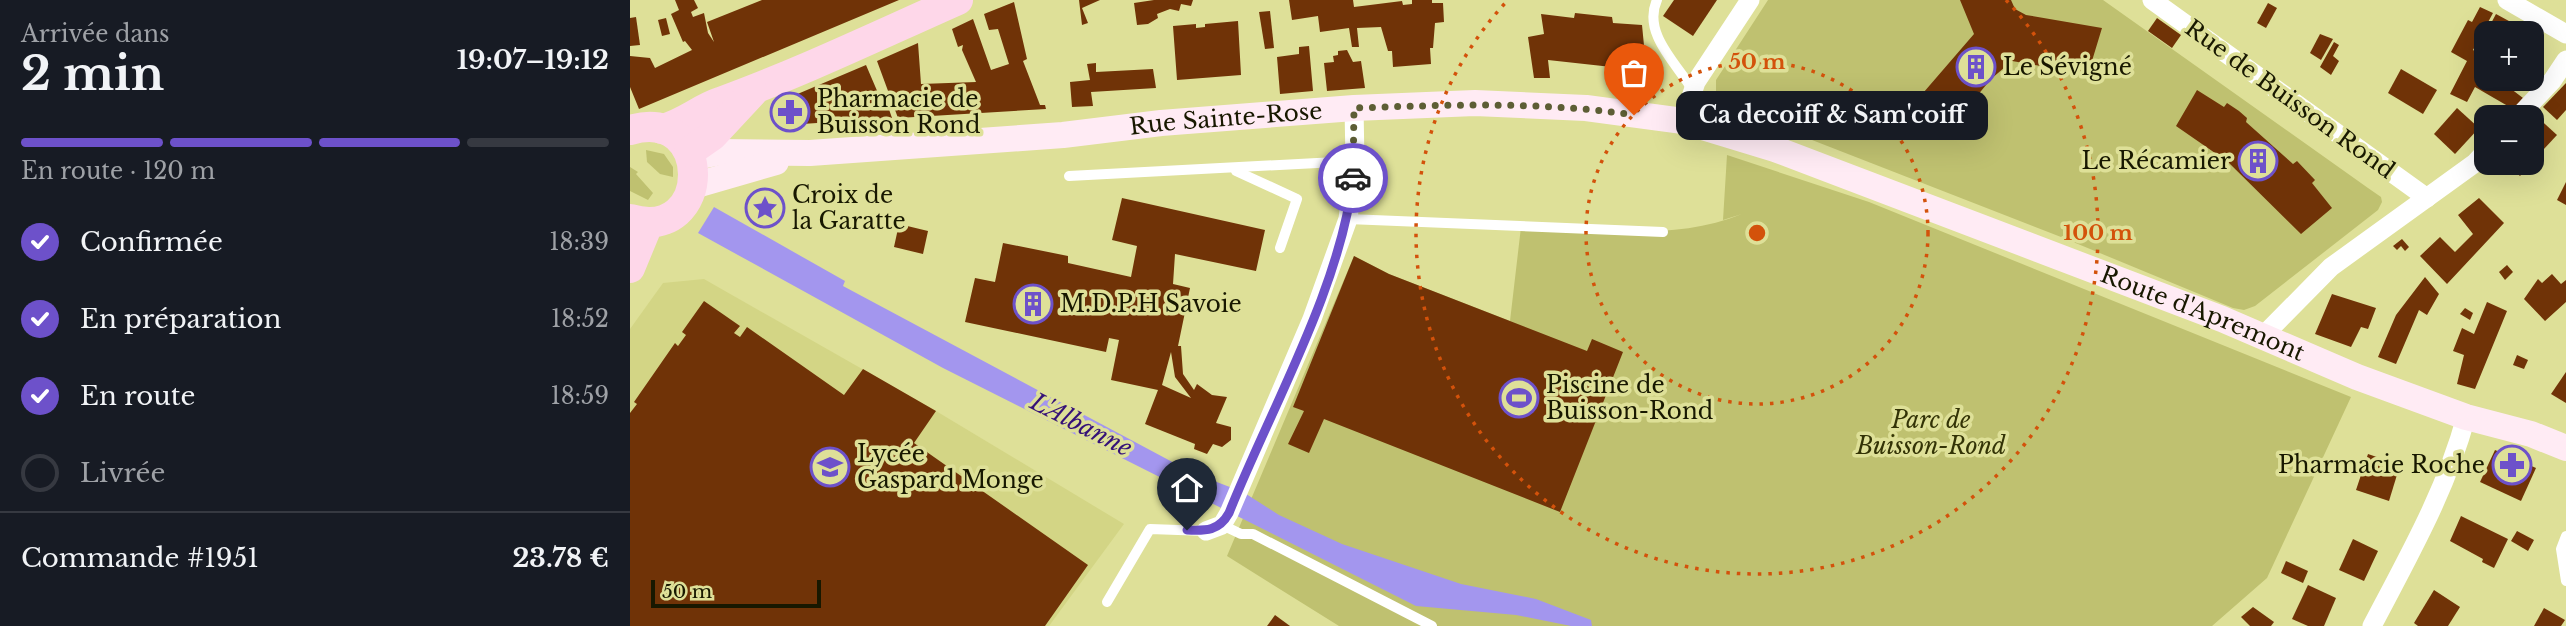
<!DOCTYPE html>
<html lang="fr">
<head>
<meta charset="utf-8">
<style>
  :root { --surface:#171b24; --page:#20242c; --text:#f1f3f6; --muted:#9ea1a6; --line:#363941; --accent:#6d51ca }
  body { margin:0; font-family:"Libre Baskerville",serif; background:var(--page); color:var(--text); height:100vh; display:flex; flex-direction:column; font-size:26px; white-space:nowrap }
  * { box-sizing:border-box; margin:0 }
  p { font-size:23px; color:var(--muted) }
  .icon { flex:none; width:38px; height:38px; fill:none; stroke:currentColor; stroke-width:2; stroke-linecap:round; stroke-linejoin:round }
  .map { position:relative; flex:1; overflow:hidden }
  .sheet { display:flex; flex-direction:column; background:var(--surface); width:630px }
  .sheet>* { flex:none }
  .controls { position:absolute; left:1844px; top:21px; display:grid; gap:14px }
  .controls a { display:grid; place-items:center; width:70px; height:70px; border-radius:14px; background:var(--surface); box-shadow:0 7px 28px #0002; font-size:35px }
  .scale { position:absolute; left:21px; bottom:18px; width:170px; box-sizing:border-box; padding-left:7px; border:4px solid #181800; border-top:0; font-size:19px; line-height:24px; white-space:nowrap; color:#181800; -webkit-text-stroke:5px #dee098; paint-order:stroke }
  .pin { position:absolute; display:grid; place-items:center; width:60px; height:60px; color:#fff; margin:-72px -30px; border-radius:50% 50% 50% 0; rotate:-45deg; box-shadow:0 0 7px #0007 }
  .pin .icon { rotate:45deg }
  .courier { position:absolute; display:grid; place-items:center; width:70px; height:70px; margin:-35px; border:5px solid #6d51ca; border-radius:50%; background:#fff; color:#222; box-shadow:0 2px 9px #0007 }
  .bubble { position:absolute; height:49px; border-radius:14px; background:var(--surface); box-shadow:0 7px 28px #0002; font-size:23px; font-weight:700; line-height:49px; text-align:center }
  .summary em { font-style:normal; font-weight:700 }
  .summary div { display:flex; flex-direction:column-reverse }
  .summary { display:flex; align-items:center; justify-content:space-between; height:119px; padding:0 21px }
  h1 { font-size:46px; font-weight:700; line-height:52px }
  .bar { display:grid; grid-template-columns:repeat(4,1fr); gap:10px 7px; align-content:center; height:84px; padding:0 21px }
  .bar i { height:9px; border-radius:5px; background:var(--line) }
  .bar .active { background:var(--accent) }
  .bar p { grid-column:span 4 }
  .line { display:flex; align-items:center; gap:18px; padding:0 21px; border-top:2px solid var(--line) }
  .line div { flex:1 }
  ol { padding:0 21px; list-style:none }
  li { display:flex; align-items:center; gap:21px; height:77px }
  li p { margin-inline-start:auto }
  li .icon { padding:7px; border-radius:50%; background:var(--accent); color:#fff; stroke-width:4 }
  li:last-child { color:var(--muted) }
  li i { width:38px; height:38px; border:4px solid var(--line); border-radius:50% }
  main { display:flex; flex:1; min-height:0 }
  .map>svg:first-child { display:block }
  .built { fill:#d3d585 }
  .green { fill:#bfc170 }
  .water { fill:#a396ee }
  .building { fill:#703307; fill-rule:evenodd }
  .lines { fill:none; stroke-linecap:round; stroke-linejoin:round }
  .lane { stroke:#fff; stroke-width:10 }
  .street { stroke:#fff; stroke-width:19 }
  .secondary { stroke:#ffebf4; stroke-width:26 }
  .primary { stroke:#fed7e9; stroke-width:30 }
  .done { stroke:#5d5e35; stroke-width:7; stroke-dasharray:0 12.6 }
  .route { stroke:#6d51ca; stroke-width:9 }
  .ring { fill:none; stroke:#d3520b; stroke-width:3.5; stroke-dasharray:3.5 7 }
  .labels { text-anchor:middle; stroke-width:7; stroke-linejoin:round; paint-order:stroke }
  .poi-label { font-size:23px; fill:#181800; stroke:#dee098; text-anchor:start }
  .street-label { font-size:23px; fill:#181800; stroke:#dee098 }
  .park-label { font-size:23px; font-style:italic; fill:#333306; stroke:#dee098 }
  .water-label { font-size:24px; font-style:italic; fill:#351178; stroke:#dee098 }
  .centre { fill:#d3520b; stroke:#dee098; stroke-width:3.5 }
  .ring-label { font-size:21px; text-anchor:middle; font-weight:bold; fill:#d3520b; stroke:#dee098; stroke-width:7; stroke-linejoin:round; paint-order:stroke }
</style>
</head>
<body>
<main>
<section class="sheet">
<div class="summary"><div><h1>2 min</h1><p>Arrivée dans</p></div><em>19:07–19:12</em></div>
<div class="bar"><i class="active"></i><i class="active"></i><i class="active"></i><i></i><p>En route · 120 m</p></div>
<ol>
<li><svg class="icon" aria-label="check" viewBox="0 0 24 24"><path d="M5 12l5 5 9-10"/></svg>Confirmée<p>18:39</p></li>
<li><svg class="icon" aria-label="check" viewBox="0 0 24 24"><path d="M5 12l5 5 9-10"/></svg>En préparation<p>18:52</p></li>
<li><svg class="icon" aria-label="check" viewBox="0 0 24 24"><path d="M5 12l5 5 9-10"/></svg>En route<p>18:59</p></li>
<li><i></i>Livrée</li>
</ol>
<div class="line" style="height:91px"><div>Commande #1951</div><b>23.78 €</b></div>
</section>
<div class="map">
<svg width="1936" height="626" viewBox="0 0 1936 626">
  <rect width="100%" height="100%" fill="#dee098"/>
  <polygon class="built" points="74,279 306,411 494,524 419,626 0,626 0,329 33,283"/>
  <g class="green">
    <polygon points="1138,0 1473,0 1738,188 1751,197 1752,202 1748,210 1625,306 1614,310 1603,308 1431,237 1100,108 1086,100 1086,80"/>
    <polygon points="16,150 34,154 43,167 43,177 30,174 17,162"/>
    <path d="M 1097,155 L 1239,202 L 1721,397 L 1637,578 L 1582,626 L 709,626 L 597,556 L 724,256 L 759,274 L 880,321 L 891,227 C 963,229 1043,242 1112,214 L 1093,220 Z"/>
    <polygon points="0,167 8,172 6,174 23,193 18,200 0,191"/>
  </g>
  <polygon class="water" points="84,207 215,281 213,286 563,473 613,492 649,515 712,544 831,584 906,599 961,620 962,626 941,626 886,615 786,606 313,368 68,233"/>
  <g class="building">
    <polygon points="45,0 64,0 68,8 61,12 63,17 74,13 78,33 84,42 77,22 132,0 269,0 9,109 0,87 0,56 20,58 25,68 62,50 55,41 53,42 41,14 49,10"/>
    <polygon points="449,0 470,0 452,8 458,23 452,25"/>
    <polygon points="524,0 563,0 561,6 551,4 549,11 540,9 527,14 528,18 518,24 507,25 504,3"/>
    <polygon points="659,0 723,0 724,7 772,1 773,5 782,4 782,0 802,0 802,3 813,3 814,22 805,23 803,48 800,48 801,64 763,67 762,51 758,51 751,27 727,28 729,47 722,47 719,28 690,32 688,16 662,20"/>
    <polygon points="1044,0 1087,0 1063,36 1033,16"/>
    <polygon points="1330,0 1381,0 1385,9 1396,15 1472,28 1458,74 1382,61 1361,79 1313,137 1281,107 1344,34"/>
    <polygon points="384,2 397,59 393,61 410,105 415,105 416,109 268,118 247,61 288,43 291,84 346,82 332,50 333,45 328,47 322,29 343,19 361,70 379,64 368,29 359,30 354,14"/>
    <polygon points="1638,3 1647,8 1636,28 1627,23"/>
    <polygon points="1850,7 1863,13 1843,50 1855,57 1847,67 1857,72 1857,79 1868,79 1893,98 1883,109 1845,87 1837,102 1820,94 1837,61 1821,52 1838,20 1842,22"/>
    <polygon points="640,11 644,48 635,49 629,12"/>
    <polygon points="945,13 982,17 983,23 1012,25 1016,66 1010,65 1009,70 918,60 920,78 904,78 898,37 914,34 911,14 944,18"/>
    <polygon points="1866,14 1890,27 1886,33 1857,33 1857,45 1851,42"/>
    <polygon points="6,17 10,45 0,46 0,18"/>
    <polygon points="36,18 40,34 32,36 28,20"/>
    <polygon points="1527,18 1551,35 1542,48 1518,31"/>
    <polygon points="608,21 611,75 547,80 543,26 566,24 566,28 575,27 575,24"/>
    <polygon points="1690,34 1703,39 1691,60 1680,53"/>
    <polygon points="1704,42 1709,45 1703,56 1709,61 1701,75 1690,67"/>
    <polygon points="679,46 683,91 650,94 647,57 669,54 669,47"/>
    <polygon points="717,50 723,62 731,61 735,88 697,91 694,63 704,62 703,56 708,55 708,51"/>
    <polygon points="466,63 466,72 523,69 526,88 461,92 463,106 442,107 440,82 460,80 457,64"/>
    <polygon points="236,65 248,93 253,92 262,118 157,125 151,101"/>
    <polygon points="1771,69 1807,90 1793,114 1758,93"/>
    <polygon points="1936,83 1936,110 1927,120 1913,107"/>
    <polygon points="1567,90 1594,107 1597,103 1609,111 1617,118 1616,122 1663,164 1667,161 1685,180 1682,183 1702,208 1671,234 1598,162 1546,126"/>
    <polygon points="1827,108 1849,128 1825,154 1804,134"/>
    <polygon points="1905,115 1927,135 1902,162 1902,118"/>
    <polygon points="1875,163 1902,163 1890,176"/>
    <polygon points="1936,182 1936,205 1927,200"/>
    <path d="M 492,198 L 635,230 L 626,271 L 545,254 L 543,284 L 560,288 L 548,346 L 551,346 L 553,374 L 564,390 L 567,384 L 582,395 L 597,397 L 586,423 L 601,427 L 601,440 L 592,447 L 583,444 L 577,454 L 564,449 L 565,444 L 515,424 L 528,390 L 481,380 L 489,340 L 479,338 L 476,352 L 335,322 L 345,278 L 365,282 L 373,243 L 438,256 L 438,263 L 501,277 L 507,246 L 482,240 ZM 541,352 L 545,377 L 561,398 L 532,385 Z"/>
    <polygon points="1849,198 1874,223 1817,284 1790,256 1810,237 1825,252 1843,234 1828,215"/>
    <polygon points="269,224 298,231 293,254 264,247"/>
    <polygon points="1772,239 1779,247 1775,251 1771,246 1767,250 1763,246"/>
    <polygon points="724,256 759,274 957,351 962,339 993,352 930,512 694,419 679,453 658,444 674,411 663,407"/>
    <polygon points="1877,265 1883,272 1875,280 1869,272"/>
    <polygon points="1922,274 1931,284 1936,280 1936,302 1915,321 1894,299 1908,279 1912,283"/>
    <polygon points="1795,277 1809,294 1797,315 1789,310 1766,364 1748,357 1766,315"/>
    <polygon points="1702,294 1746,308 1738,329 1731,327 1721,347 1685,334"/>
    <polygon points="74,301 110,326 104,333 110,337 117,327 214,395 233,369 306,411 284,443 458,565 415,626 0,626 0,413 7,404 4,402 45,343 48,346 56,335 52,332"/>
    <polygon points="1857,302 1877,311 1845,389 1827,384 1834,355 1823,351 1832,328 1844,334"/>
    <polygon points="1835,308 1843,313 1840,320 1830,314"/>
    <polygon points="1887,355 1898,360 1894,369 1883,365"/>
    <polygon points="1936,372 1936,403 1921,394"/>
    <polygon points="1865,450 1906,468 1891,501 1850,482"/>
    <polygon points="1738,454 1770,465 1759,501 1726,490"/>
    <polygon points="1831,516 1878,539 1864,568 1852,562 1853,559 1820,541"/>
    <polygon points="1887,531 1904,540 1898,551 1881,541"/>
    <polygon points="1723,539 1748,551 1734,581 1709,570"/>
    <polygon points="1656,561 1678,571 1673,583 1651,573"/>
    <polygon points="1678,585 1706,598 1694,626 1678,626 1662,619"/>
    <polygon points="1804,590 1830,607 1818,626 1788,626 1784,623"/>
    <polygon points="1623,607 1644,622 1641,626 1620,626 1611,617"/>
    <polygon points="1914,608 1935,620 1931,626 1904,626"/>
    <polygon points="645,615 660,626 637,626"/>
  </g>
  <g class="lines">
    <g class="lane">
      <path d="M 1027,0 C 1012,33 1047,64 1062,89"/>
      <polyline points="606,171 667,199 650,248"/>
      <polyline points="439,176 725,161"/>
      <polyline points="718,219 1033,232"/>
      <polyline points="592,525 611,534 623,534 802,626"/>
      <polyline points="1936,536 1931,549 1936,581"/>
      <polyline points="477,602 520,529 576,531"/>
    </g>
    <g class="street">
      <polyline points="1522,0 1797,198"/>
      <polyline points="1877,0 1936,34"/>
      <polyline points="1888,117 1922,81 1936,60"/>
      <polyline points="1053,121 1066,82 1120,0"/>
      <polyline points="1633,336 1701,267 1845,163 1857,150"/>
      <polyline points="576,531 592,525 599,513 682,319 718,219 725,161 724,108"/>
      <path d="M 1742,626 C 1777,559 1816,491 1836,417"/>
    </g>
    <g class="secondary">
      <path id="s1" d="M 61,158 L 90,152 L 180,153 L 433,135 L 531,123 L 724,108 L 845,103 L 956,108 L 1053,121 L 1145,149 L 1592,319 L 1727,377 L 1836,417 L 1901,434 L 1936,448"/>
      <polyline points="63,186 146,162"/>
    </g>
    <g class="primary">
      <path d="M 32,129 C 54,124 69,109 90,102 C 170,73 249,35 328,0"/>
      <path d="M 0,130 C 84,105 84,244 0,219"/>
      <polyline points="59,152 82,136 123,92"/>
      <polyline points="0,268 19,222"/>
    </g>
  </g>
  <g class="lines">
    <path class="done" d="M 723,178 L 724,108 C 820,105 908,101 1004,115"/>
    <path class="route" d="M 557,530 C 576,531 589,531 599,513 C 640,410 711,287 723,178"/>
  </g>
  <g class="ring">
    <circle cx="1127" cy="233" r="171"/>
    <path d="M1376 0A341 341 0 1 1 878 0"/>
  </g>
  <defs>
    <symbol id="building-ring" viewBox="-11 -11 22 22"><circle r="9.5" fill="#dee098" stroke="#6d51ca" stroke-width="1.5"/><path d="M-4-6H4V6H1V3H-1V6H-4ZM-2.5-4.3h1.7v1.8h-1.7ZM.8-4.3h1.7v1.8H.8ZM-2.5-1h1.7V.8h-1.7ZM.8-1h1.7V.8H.8Z" fill="#6d51ca"/></symbol>
    <symbol id="pharmacy-ring" viewBox="-11 -11 22 22"><circle r="9.5" fill="#dee098" stroke="#6d51ca" stroke-width="1.5"/><path d="M-2-6h4v4h4v4h-4v4h-4v-4h-4v-4h4Z" fill="#6d51ca"/></symbol>
    <symbol id="sight-ring" viewBox="-11 -11 22 22"><circle r="9.5" fill="#dee098" stroke="#6d51ca" stroke-width="1.5"/><path d="M0-6L1.8-2.2L6-1.7L2.9 1.2L3.7 5.4L0 3.3L-3.7 5.4L-2.9 1.2L-6-1.7L-1.8-2.2Z" fill="#6d51ca"/></symbol>
    <symbol id="stadium-ring" viewBox="-11 -11 22 22"><circle r="9.5" fill="#dee098" stroke="#6d51ca" stroke-width="1.5"/><path d="M0-5a6.5 5 0 1 0 0 10a6.5 5 0 1 0 0-10ZM-3.5-1.8h7v3.6h-7Z" fill="#6d51ca"/></symbol>
    <symbol id="school-ring" viewBox="-11 -11 22 22"><circle r="9.5" fill="#dee098" stroke="#6d51ca" stroke-width="1.5"/><path d="M0-5L7-2L0 1L-7-2ZM-4 1L0 2.5L4 1V4Q0 6-4 4Z" fill="#6d51ca"/></symbol>
  </defs>
  <g fill-rule="evenodd">
    <use href="#building-ring" x="1324" y="45" width="44" height="44"/>
    <use href="#pharmacy-ring" x="138" y="90" width="44" height="44"/>
    <use href="#building-ring" x="1606" y="139" width="44" height="44"/>
    <use href="#sight-ring" x="113" y="186" width="44" height="44"/>
    <use href="#building-ring" x="381" y="282" width="44" height="44"/>
    <use href="#stadium-ring" x="867" y="376" width="44" height="44"/>
    <use href="#pharmacy-ring" x="1860" y="443" width="44" height="44"/>
    <use href="#school-ring" x="178" y="445" width="44" height="44"/>
  </g>
  <g class="labels">
    <g class="poi-label">
      <text x="1373" y="75">Le Sévigné</text>
      <text x="187" y="107">Pharmacie de<tspan x="187" dy="26">Buisson Rond</tspan></text>
      <text x="1601" y="169" text-anchor="end">Le Récamier</text>
      <text x="162" y="203">Croix de<tspan x="162" dy="26">la Garatte</tspan></text>
      <text x="430" y="312">M.D.P.H Savoie</text>
      <text x="916" y="393">Piscine de<tspan x="916" dy="26">Buisson-Rond</tspan></text>
      <text x="227" y="462">Lycée<tspan x="227" dy="26">Gaspard Monge</tspan></text>
      <text x="1855" y="473" text-anchor="end">Pharmacie Roche</text>
    </g>
    <g class="street-label">
      <text transform="translate(1660 99) rotate(36)" y="8">Rue de Buisson Rond</text>
      <text dy="8" stroke="none"><textPath href="#s1" startOffset="537">Rue Sainte-Rose</textPath></text>
      <text dy="8" stroke="none"><textPath href="#s1" startOffset="1550">Route d'Apremont</textPath></text>
    </g>
    <g class="park-label">
      <text x="1301" y="428">Parc de<tspan x="1301" dy="26">Buisson-Rond</tspan></text>
    </g>
    <g class="water-label">
      <text transform="translate(451 425) rotate(27)" y="8">L'Albanne</text>
    </g>
  </g>
  <circle cx="1127" cy="233" r="10" class="centre"/>
  <g class="ring-label">
    <text x="1127" y="69">50 m</text>
    <text x="1468" y="240">100 m</text>
  </g>
</svg>
<div class="controls">
<a>+</a>
<a>−</a>
</div>
<div class="scale">50 m</div>
<div class="pin" style="left:1004px;top:115px;background:#ea580c"><svg class="icon" aria-label="bag" viewBox="0 0 24 24"><path d="M5 8h14l-1 12H6zM9 8a3 3 0 0 1 6 0"/></svg></div>
<div class="pin" style="left:557px;top:530px;background:#1f2937"><svg class="icon" aria-label="home" viewBox="0 0 24 24"><path d="M3 11l9-7 9 7M6 9v11h12V9"/></svg></div>
<div class="courier" style="left:723px;top:178px"><svg class="icon" aria-label="car" viewBox="0 0 24 24"><path d="M5 17H2v-5l4-1 3-4h7l3 4 3 1v5h-3M9 17h6M6 11h13"/><circle cx="7" cy="17" r="2"/><circle cx="17" cy="17" r="2"/></svg></div>
<div class="bubble" style="left:1046px;top:91px;width:312px">Ca decoiff &amp; Sam'coiff</div>
</div>
</main>
</body>
</html>
